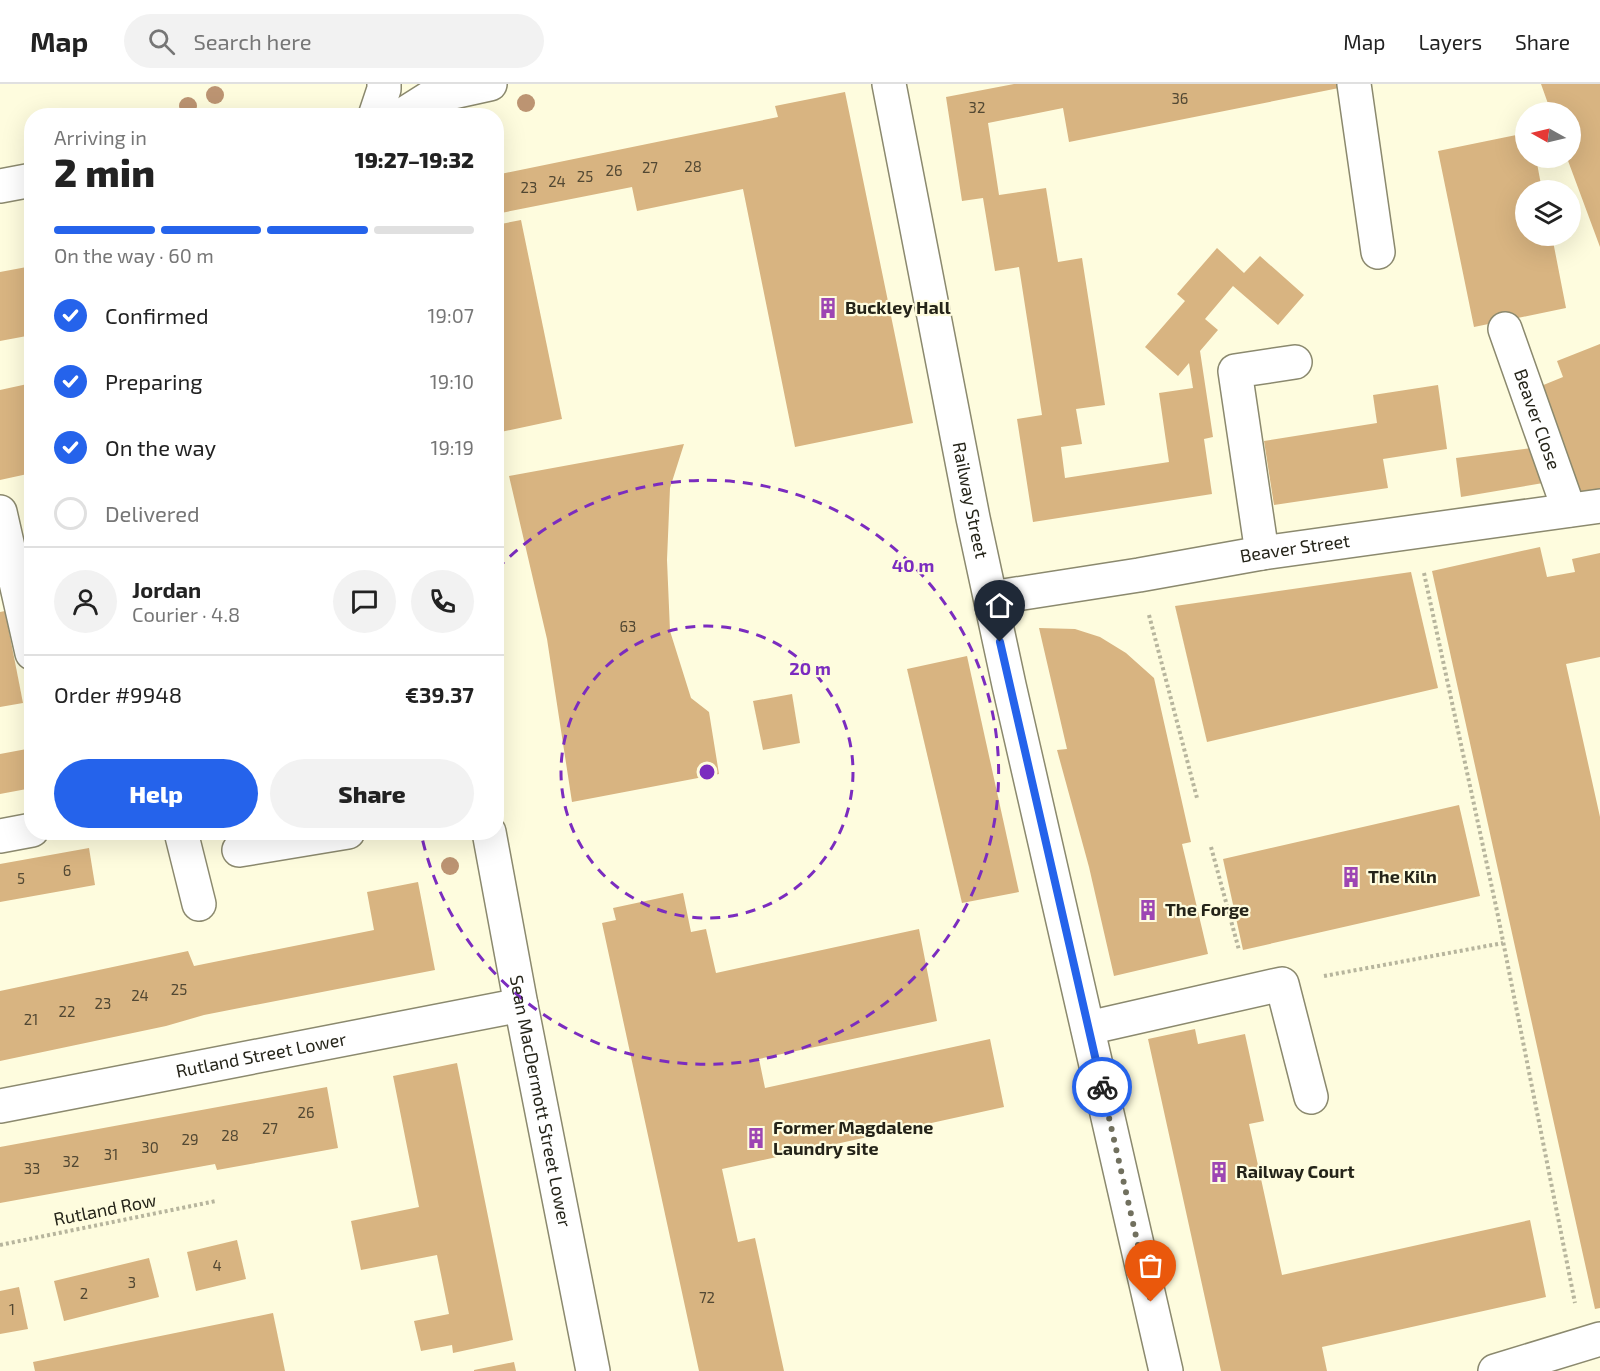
<!DOCTYPE html>
<html lang="en">
<head>
<meta charset="utf-8">
<style>
  :root { --surface:#fff; --page:#f2f2f2; --text:#222; --muted:#767676; --line:#e0e0e0; --accent:#2563eb }
  body { margin:0; font-family:"Exo 2",sans-serif; background:var(--page); color:var(--text); height:100vh; display:flex; flex-direction:column; font-size:22px; white-space:nowrap }
  * { box-sizing:border-box; margin:0 }
  p { font-size:20px; color:var(--muted) }
  .icon { flex:none; width:33px; height:33px; fill:none; stroke:currentColor; stroke-width:2; stroke-linecap:round; stroke-linejoin:round }
  .map { position:relative; flex:1; overflow:hidden }
  .details { position:absolute; left:24px; top:24px; width:480px; height:732px; display:flex; flex-direction:column; background:var(--surface); border-radius:24px; box-shadow:0 6px 24px #0002 }
  .details>* { flex:none }
  .needle { width:39px; rotate:278deg }
  .controls { position:absolute; left:1515px; top:18px; display:grid; gap:12px }
  .controls a { display:grid; place-items:center; width:66px; height:66px; border-radius:50%; background:var(--surface); box-shadow:0 6px 24px #0002; font-size:30px }
  .pin { position:absolute; display:grid; place-items:center; width:51px; height:51px; color:#fff; margin:-62px -26px; border-radius:50% 50% 50% 0; rotate:-45deg; box-shadow:0 0 6px #0007 }
  .pin .icon { rotate:45deg }
  .courier { position:absolute; display:grid; place-items:center; width:60px; height:60px; margin:-30px; border:4px solid #2563eb; border-radius:50%; background:#fff; color:#222; box-shadow:0 2px 8px #0007 }
  .head em { font-style:normal; font-weight:800 }
  .head div { display:flex; flex-direction:column-reverse }
  .head { display:flex; align-items:center; justify-content:space-between; height:102px; padding:0 30px }
  h1 { font-size:39px; font-weight:800; line-height:45px }
  .bar { display:grid; grid-template-columns:repeat(4,1fr); gap:9px 6px; align-content:center; height:72px; padding:0 30px }
  .bar i { height:8px; border-radius:4px; background:var(--line) }
  .bar .selected { background:var(--accent) }
  .bar p { grid-column:span 4 }
  .line { display:flex; align-items:center; gap:15px; padding:0 30px; border-top:2px solid var(--line) }
  .line div { flex:1 }
  .round { display:grid; place-items:center; flex:none; width:63px; height:63px; border-radius:32px; background:var(--page) }
  ol { padding:0 30px; list-style:none }
  li { display:flex; align-items:center; gap:18px; height:66px }
  li p { margin-inline-start:auto }
  li .icon { padding:6px; border-radius:50%; background:var(--accent); color:#fff; stroke-width:4 }
  li:last-child { color:var(--muted) }
  li i { width:33px; height:33px; border:3px solid var(--line); border-radius:50% }
  .primary-button { display:flex; gap:12px; margin-top:auto; padding:12px 30px }
  .primary-button a { flex:1; height:69px; border-radius:36px; background:var(--accent); color:#fff; font-size:24px; font-weight:800; line-height:69px; text-align:center }
  .primary-button a+a { background:var(--page); color:var(--text) }
  header { display:flex; align-items:center; gap:36px; box-sizing:border-box; height:84px; padding:0 30px; background:var(--surface); border-bottom:2px solid var(--line) }
  header strong { font-size:28px }
  nav { display:flex; gap:33px; margin-inline-start:auto; font-size:21px }
  .search { width:420px; height:54px; background:var(--page); display:flex; align-items:center; gap:15px; box-sizing:border-box; padding:0 21px; border-radius:33px; color:var(--muted); font-size:22px }
  .map>svg:first-child { display:block }
  .building { fill:#d8b481 }
  .lines { fill:none; stroke-linecap:round; stroke-linejoin:round }
  .minor-casing { stroke:#8b896e; stroke-width:36 }
  .path { stroke:#b7b59d; stroke-width:4; stroke-dasharray:3 3; stroke-linecap:butt }
  .minor { stroke:#fff; stroke-width:33 }
  .tree { fill:#bc9472 }
  .done { stroke:#71705e; stroke-width:6; stroke-dasharray:0 10.8 }
  .route { stroke:#2563eb; stroke-width:8 }
  .ring { fill:none; stroke:#7b2cbf; stroke-width:3; stroke-dasharray:10 8 }
  .labels { text-anchor:middle; stroke-width:4.5; stroke-linejoin:round; paint-order:stroke }
  .number-label { font-size:15px; fill:#524833 }
  .poi-label { font-size:18px; font-weight:bold; fill:#252419; stroke:#fefcde; text-anchor:start }
  .street-label { font-size:18px; fill:#252419; stroke:#fefcde }
  .centre { fill:#7b2cbf; stroke:#fefcde; stroke-width:3 }
  .ring-label { font-size:18px; text-anchor:middle; font-weight:bold; fill:#7b2cbf; stroke:#fefcde; stroke-width:4.5; stroke-linejoin:round; paint-order:stroke }
</style>
</head>
<body>
<header>
<strong>Map</strong>
<div class="search"><svg class="icon" aria-label="search" viewBox="0 0 24 24"><circle cx="10" cy="10" r="6"/><path d="M15 15l6 6"/></svg>Search here</div>
<nav><a>Map</a><a>Layers</a><a>Share</a></nav>
</header>
<div class="map">
<svg width="1600" height="1287" viewBox="0 0 1600 1287">
  <rect width="100%" height="100%" fill="#fefcde"/>
  <g class="building">
    <polygon points="1014,0 1344,0 1344,3 1069,58 1063,24 988,39 999,111 1046,104 1058,178 1082,174 1105,321 1076,325 1082,360 1061,363 1065,394 1169,378 1159,309 1193,304 1189,279 1178,292 1145,263 1185,217 1177,210 1217,164 1244,189 1260,172 1304,211 1278,241 1233,202 1205,235 1218,246 1200,267 1213,353 1204,355 1212,410 1033,438 1017,335 1042,331 1019,183 995,187 983,114 962,117 946,13"/>
    <polygon points="1541,0 1600,0 1600,163 1567,74 1570,74 1570,28 1551,28"/>
    <polygon points="845,8 913,339 795,363 743,105 637,127 632,103 496,130 496,91 778,33 775,22"/>
    <polygon points="1526,49 1526,74 1536,74 1542,106 1526,106 1526,152 1552,152 1566,224 1474,243 1438,67"/>
    <polygon points="521,136 562,335 496,349 496,141"/>
    <polygon points="32,182 32,251 0,257 0,188"/>
    <polygon points="1600,260 1600,405 1582,412 1541,302 1563,293 1557,277"/>
    <polygon points="32,299 32,389 0,396 0,306"/>
    <polygon points="1438,301 1447,365 1383,375 1388,404 1274,421 1264,357 1377,339 1373,311"/>
    <polygon points="684,360 670,404 667,476 670,547 691,614 709,628 719,690 572,718 547,555 509,392"/>
    <polygon points="1540,363 1549,398 1461,413 1456,374"/>
    <polygon points="1540,463 1547,493 1575,488 1572,475 1600,469 1600,573 1566,580 1600,733 1600,1224 1595,1225 1432,487"/>
    <polygon points="1411,488 1438,604 1207,658 1175,522"/>
    <polygon points="5,527 23,619 0,623 0,528"/>
    <polygon points="1039,544 1075,545 1100,553 1126,569 1154,594 1191,758 1182,760 1208,870 1114,892 1089,783 1057,666 1067,665"/>
    <polygon points="967,572 1019,808 962,819 907,585"/>
    <polygon points="792,610 800,659 763,666 753,617"/>
    <polygon points="32,664 32,704 0,710 0,670"/>
    <polygon points="1459,721 1480,812 1243,866 1223,775"/>
    <polygon points="89,764 95,801 0,818 0,780"/>
    <polygon points="418,798 435,886 204,931 166,942 0,977 0,907 188,867 194,882 374,846 367,808"/>
    <polygon points="683,809 691,848 706,845 716,889 919,845 937,937 759,975 765,1004 990,955 1004,1023 722,1085 738,1158 755,1154 784,1287 699,1287 602,839 616,836 613,824"/>
    <polygon points="1195,945 1198,960 1245,950 1264,1037 1249,1040 1282,1191 1530,1136 1546,1213 1322,1263 1327,1287 1221,1287 1148,955"/>
    <polygon points="457,979 513,1256 453,1269 452,1261 421,1267 414,1237 449,1230 437,1171 361,1186 351,1137 419,1123 393,992"/>
    <polygon points="327,1003 338,1064 217,1086 215,1080 0,1119 0,1063"/>
    <polygon points="237,1156 246,1195 196,1207 187,1168"/>
    <polygon points="149,1174 159,1213 64,1237 54,1197"/>
    <polygon points="19,1203 28,1245 0,1250 0,1207"/>
    <polygon points="273,1229 285,1287 35,1287 33,1278"/>
    <polygon points="514,1278 516,1287 474,1287 474,1286"/>
  </g>
  <g class="lines">
    <defs>
      <g id="minor">
        <path id="s1" d="M 889,0 L 973,434 L 1009,601 L 1166,1287"/>
        <polyline points="1354,0 1378,168"/>
        <polyline points="375,32 384,5 384,0"/>
        <polyline points="401,32 431,13 490,0"/>
        <polyline points="0,102 32,96"/>
        <path id="s2" d="M 1505,245 L 1569,426"/>
        <polyline points="0,428 32,569"/>
        <polyline points="1262,469 1235,287 1295,278"/>
        <path id="s3" d="M 991,514 L 1139,491 L 1262,469 L 1600,422"/>
        <polyline points="181,748 199,820"/>
        <path id="s4" d="M 489,748 L 521,921 L 593,1287"/>
        <polyline points="0,752 32,746"/>
        <polyline points="239,766 348,748"/>
        <polyline points="1088,944 1282,900 1311,1013"/>
        <path id="s5" d="M 0,1022 L 521,921"/>
        <polyline points="1495,1287 1600,1255"/>
      </g>
    </defs>
    <use href="#minor" class="minor-casing"/>
    <g class="path">
      <polyline points="1424,489 1497,827 1575,1219"/>
      <polyline points="1149,531 1197,714"/>
      <polyline points="1211,763 1239,866"/>
      <polyline points="1324,892 1503,859"/>
      <polyline points="0,1161 216,1117"/>
    </g>
    <use href="#minor" class="minor"/>
  </g>
  <g class="tree">
    <circle cx="215" cy="11" r="9"/>
    <circle cx="526" cy="19" r="9"/>
    <circle cx="188" cy="22" r="9"/>
    <circle cx="450" cy="782" r="9"/>
  </g>
  <g class="lines">
    <polyline class="done" points="1102,1003 1151,1218"/>
    <polyline class="route" points="1000,558 1102,1003"/>
  </g>
  <g class="ring">
    <circle cx="707" cy="688" r="146"/>
    <path d="M497 485A292 292 0 1 1 421 749"/>
  </g>
  <defs>
    <symbol id="building-bare" viewBox="-9 -9 18 18"><path d="M-4-6H4V6H1V3H-1V6H-4ZM-2.5-4.3h1.7v1.8h-1.7ZM.8-4.3h1.7v1.8H.8ZM-2.5-1h1.7V.8h-1.7ZM.8-1h1.7V.8H.8Z" fill="#9d46b3" stroke="#fefcde" stroke-width="2.5" paint-order="stroke"/></symbol>
  </defs>
  <g fill-rule="evenodd">
    <use href="#building-bare" x="813" y="209" width="30" height="30"/>
    <use href="#building-bare" x="1336" y="778" width="30" height="30"/>
    <use href="#building-bare" x="1133" y="811" width="30" height="30"/>
    <use href="#building-bare" x="741" y="1039" width="30" height="30"/>
    <use href="#building-bare" x="1204" y="1073" width="30" height="30"/>
  </g>
  <g class="labels">
    <g class="number-label">
      <text x="1180" y="20">36</text>
      <text x="977" y="29">32</text>
      <text x="693" y="88">28</text>
      <text x="650" y="89">27</text>
      <text x="614" y="92">26</text>
      <text x="585" y="98">25</text>
      <text x="557" y="103">24</text>
      <text x="529" y="109">23</text>
      <text x="628" y="548">63</text>
      <text x="67" y="792">6</text>
      <text x="21" y="800">5</text>
      <text x="179" y="911">25</text>
      <text x="140" y="917">24</text>
      <text x="103" y="925">23</text>
      <text x="67" y="933">22</text>
      <text x="31" y="941">21</text>
      <text x="306" y="1034">26</text>
      <text x="270" y="1050">27</text>
      <text x="230" y="1057">28</text>
      <text x="190" y="1061">29</text>
      <text x="150" y="1069">30</text>
      <text x="111" y="1076">31</text>
      <text x="71" y="1083">32</text>
      <text x="32" y="1090">33</text>
      <text x="217" y="1187">4</text>
      <text x="132" y="1204">3</text>
      <text x="84" y="1215">2</text>
      <text x="707" y="1219">72</text>
      <text x="12" y="1231">1</text>
    </g>
    <g class="poi-label">
      <text x="845" y="230">Buckley Hall</text>
      <text x="1368" y="799">The Kiln</text>
      <text x="1165" y="832">The Forge</text>
      <text x="773" y="1050">Former Magdalene<tspan x="773" dy="21">Laundry site</tspan></text>
      <text x="1236" y="1094">Railway Court</text>
    </g>
    <g class="street-label">
      <text dy="6" stroke="none"><textPath href="#s2" startOffset="96">Beaver Close</textPath></text>
      <text dy="6" stroke="none"><textPath href="#s1" startOffset="424">Railway Street</textPath></text>
      <text dy="6" stroke="none"><textPath href="#s3" startOffset="308">Beaver Street</textPath></text>
      <text dy="6" stroke="none"><textPath href="#s5" startOffset="266">Rutland Street Lower</textPath></text>
      <text dy="6" stroke="none"><textPath href="#s4" startOffset="274">Sean MacDermott Street Lower</textPath></text>
      <text transform="translate(105 1126) rotate(-11)" y="6">Rutland Row</text>
    </g>
  </g>
  <circle cx="707" cy="688" r="9" class="centre"/>
  <g class="ring-label">
    <text x="913" y="488">40 m</text>
    <text x="810" y="591">20 m</text>
  </g>
</svg>
<div class="controls">
<a><svg class="needle" viewBox="-14 -14 28 28"><path d="M0-13l5 13h-10z" fill="#e53935"/><path d="M0 13l5-13h-10z" fill="#767676"/></svg></a>
<a><svg class="icon" aria-label="layers" viewBox="0 0 24 24"><path d="M12 4l9 5-9 5-9-5zM3 14l9 5 9-5"/></svg></a>
</div>
<div class="pin" style="left:1151px;top:1218px;background:#ea580c"><svg class="icon" aria-label="bag" viewBox="0 0 24 24"><path d="M5 8h14l-1 12H6zM9 8a3 3 0 0 1 6 0"/></svg></div>
<div class="pin" style="left:1000px;top:558px;background:#1f2937"><svg class="icon" aria-label="home" viewBox="0 0 24 24"><path d="M3 11l9-7 9 7M6 9v11h12V9"/></svg></div>
<div class="courier" style="left:1102px;top:1003px"><svg class="icon" aria-label="bike" viewBox="0 0 24 24"><circle cx="6" cy="16" r="4"/><circle cx="18" cy="16" r="4"/><path d="M6 16l4-8h5l3 8M10 8l3 8H6M13 5h3"/></svg></div>
<section class="details">
<div class="head"><div><h1>2 min</h1><p>Arriving in</p></div><em>19:27–19:32</em></div>
<div class="bar"><i class="selected"></i><i class="selected"></i><i class="selected"></i><i></i><p>On the way · 60 m</p></div>
<ol>
<li><svg class="icon" aria-label="check" viewBox="0 0 24 24"><path d="M5 12l5 5 9-10"/></svg>Confirmed<p>19:07</p></li>
<li><svg class="icon" aria-label="check" viewBox="0 0 24 24"><path d="M5 12l5 5 9-10"/></svg>Preparing<p>19:10</p></li>
<li><svg class="icon" aria-label="check" viewBox="0 0 24 24"><path d="M5 12l5 5 9-10"/></svg>On the way<p>19:19</p></li>
<li><i></i>Delivered</li>
</ol>
<div class="line" style="height:108px"><a class="round"><svg class="icon" aria-label="person" viewBox="0 0 24 24"><circle cx="12" cy="8" r="4"/><path d="M4 21q1-7 8-7t8 7"/></svg></a><div><b>Jordan</b><p>Courier · 4.8</p></div><a class="round"><svg class="icon" aria-label="chat" viewBox="0 0 24 24"><path d="M4 5h16v11H9l-5 4z"/></svg></a><a class="round"><svg class="icon" aria-label="phone" viewBox="0 0 24 24"><path d="M5 4h4l2 5-3 2q2 4 5 5l2-3 5 2v4C11 20 4 13 5 4z"/></svg></a></div>
<div class="line" style="height:78px"><div>Order #9948</div><b>€39.37</b></div>
<div class="primary-button"><a>Help</a><a>Share</a></div>
</section>
</div>
</body>
</html>
